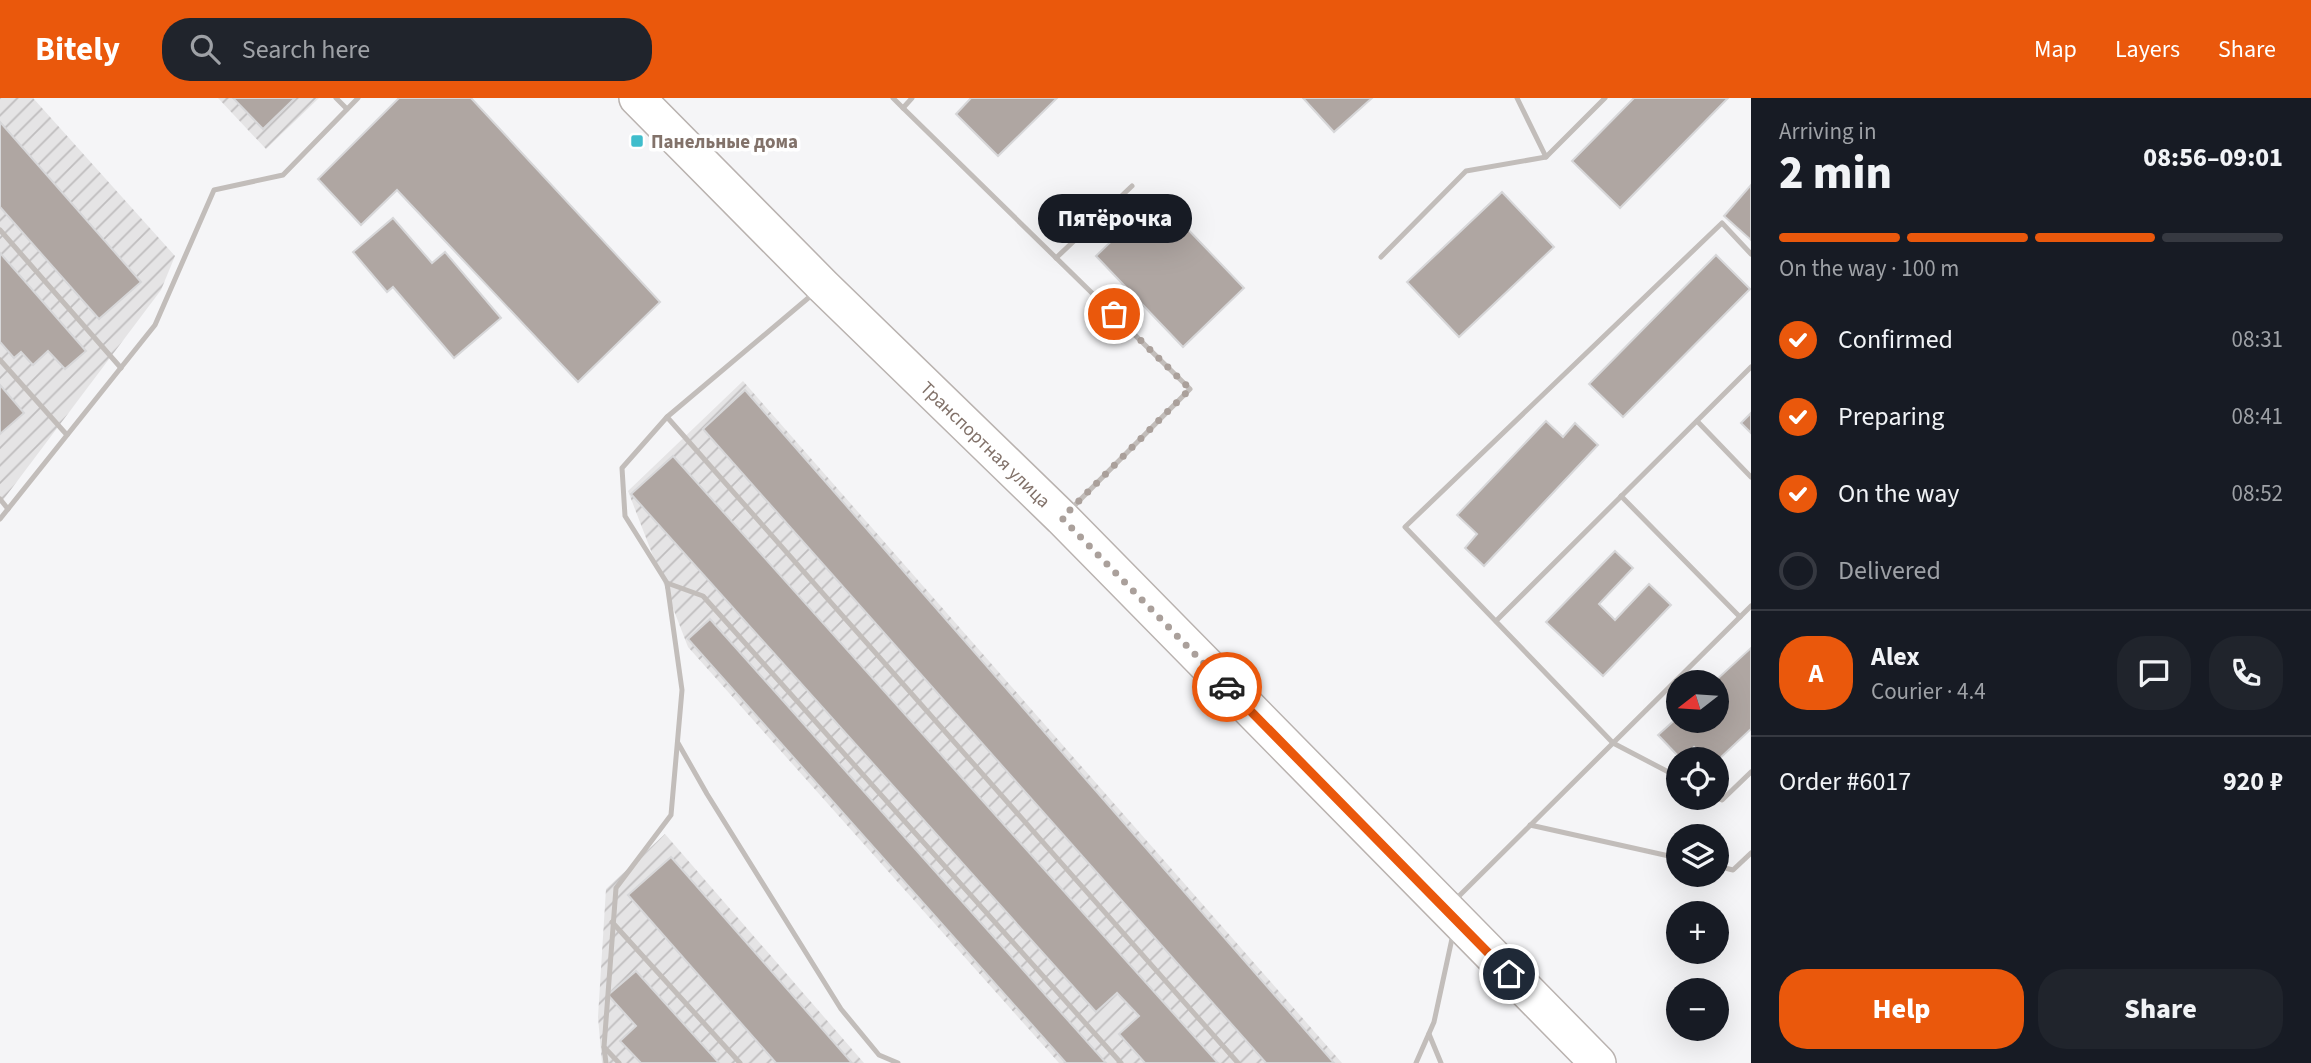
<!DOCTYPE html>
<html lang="en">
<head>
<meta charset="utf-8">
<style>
  :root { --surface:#171b24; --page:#20242c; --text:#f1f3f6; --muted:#9ea1a6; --line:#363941; --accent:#ea580c }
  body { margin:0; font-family:"Source Sans 3",sans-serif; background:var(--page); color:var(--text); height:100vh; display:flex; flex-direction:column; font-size:26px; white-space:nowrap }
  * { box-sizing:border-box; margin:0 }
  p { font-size:23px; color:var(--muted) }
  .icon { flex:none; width:38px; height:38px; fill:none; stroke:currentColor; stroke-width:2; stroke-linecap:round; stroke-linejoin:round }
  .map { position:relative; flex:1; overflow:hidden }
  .side { display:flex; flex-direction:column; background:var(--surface); width:560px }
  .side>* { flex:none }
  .needle { width:46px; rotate:253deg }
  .fabs { position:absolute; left:1666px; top:572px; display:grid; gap:14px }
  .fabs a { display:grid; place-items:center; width:63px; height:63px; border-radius:50%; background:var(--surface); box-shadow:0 7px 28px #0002; font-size:35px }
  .pin { position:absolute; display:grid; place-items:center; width:60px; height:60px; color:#fff; margin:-30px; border:4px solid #fff; border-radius:50%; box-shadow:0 2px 7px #0007 }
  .courier { position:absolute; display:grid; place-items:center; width:70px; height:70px; margin:-35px; border:5px solid #ea580c; border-radius:50%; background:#fff; color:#222; box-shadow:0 2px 9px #0007 }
  .bubble { position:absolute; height:49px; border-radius:24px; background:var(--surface); box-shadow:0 7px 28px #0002; font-size:23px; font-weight:800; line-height:49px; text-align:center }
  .head em { font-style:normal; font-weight:800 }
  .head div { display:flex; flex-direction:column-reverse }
  .head { display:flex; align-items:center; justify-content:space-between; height:119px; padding:0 28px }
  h1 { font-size:46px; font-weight:800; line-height:52px }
  .bar { display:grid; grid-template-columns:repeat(4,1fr); gap:10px 7px; align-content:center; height:84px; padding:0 28px }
  .bar i { height:9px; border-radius:5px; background:var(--line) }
  .bar .on { background:var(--accent) }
  .bar p { grid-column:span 4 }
  .line { display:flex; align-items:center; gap:18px; padding:0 28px; border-top:2px solid var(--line) }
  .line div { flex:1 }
  .round { display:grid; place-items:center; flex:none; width:74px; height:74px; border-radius:28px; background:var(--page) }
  ol { padding:0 28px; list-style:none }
  li { display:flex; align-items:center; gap:21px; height:77px }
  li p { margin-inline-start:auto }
  li .icon { padding:7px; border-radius:50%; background:var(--accent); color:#fff; stroke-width:4 }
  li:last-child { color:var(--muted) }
  li i { width:38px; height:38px; border:4px solid var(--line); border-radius:50% }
  .primary-button { display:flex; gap:14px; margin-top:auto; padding:14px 28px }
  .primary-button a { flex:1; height:80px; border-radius:28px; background:var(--accent); color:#fff; font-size:28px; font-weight:800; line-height:80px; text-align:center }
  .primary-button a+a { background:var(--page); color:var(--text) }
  header { display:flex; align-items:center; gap:42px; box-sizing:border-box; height:98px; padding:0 35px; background:var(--accent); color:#fff }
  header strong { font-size:33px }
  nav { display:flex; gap:38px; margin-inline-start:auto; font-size:24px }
  .search { width:490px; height:63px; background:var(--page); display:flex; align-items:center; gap:18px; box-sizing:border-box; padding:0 24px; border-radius:28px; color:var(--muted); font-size:26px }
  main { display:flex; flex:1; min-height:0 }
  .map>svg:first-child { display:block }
  .industrial { fill:url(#industrial-furrows) }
  .building { fill:#afa6a2; stroke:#d7d7d9; stroke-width:2 }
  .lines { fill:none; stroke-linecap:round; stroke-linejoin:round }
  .secondary-casing { stroke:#b9b2af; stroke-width:38 }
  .service { stroke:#c2bdba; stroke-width:5 }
  .secondary { stroke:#fff; stroke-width:35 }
  .done { stroke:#aaa09b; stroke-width:7; stroke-dasharray:0 12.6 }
  .route { stroke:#ea580c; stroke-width:9 }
  .poi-dot { fill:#3fbdcc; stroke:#fff; stroke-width:2.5 }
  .labels { text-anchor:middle; stroke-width:7; stroke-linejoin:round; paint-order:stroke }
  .poi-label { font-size:19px; font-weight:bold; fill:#82726a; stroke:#fff; text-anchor:start }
  .street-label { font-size:19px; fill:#82726a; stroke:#fff }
</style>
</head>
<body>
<header>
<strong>Bitely</strong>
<div class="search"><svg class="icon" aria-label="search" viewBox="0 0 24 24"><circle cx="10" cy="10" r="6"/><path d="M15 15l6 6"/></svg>Search here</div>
<nav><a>Map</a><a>Layers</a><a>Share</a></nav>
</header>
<main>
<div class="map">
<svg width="1751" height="965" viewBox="0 0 1751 965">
  <defs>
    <pattern id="industrial-furrows" width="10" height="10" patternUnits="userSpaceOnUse" patternTransform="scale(1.75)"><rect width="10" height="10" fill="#e5e4e5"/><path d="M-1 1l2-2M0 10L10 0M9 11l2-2" fill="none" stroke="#bfbdbe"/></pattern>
  </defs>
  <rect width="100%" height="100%" fill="#f5f5f7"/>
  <g class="industrial">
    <polygon points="0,0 33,0 175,158 161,192 0,406"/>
    <polygon points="218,0 319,0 266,51"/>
    <polygon points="743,283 1342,965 1059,965 688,549 628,393"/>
    <polygon points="665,736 864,965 602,965 598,919 606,791"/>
  </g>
  <g class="building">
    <polygon points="233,0 295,0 263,31"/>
    <polygon points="399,0 471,0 660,204 578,284 397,92 361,127 318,81"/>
    <polygon points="971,0 1057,0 998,58 956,16"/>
    <polygon points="1303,0 1372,0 1334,34"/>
    <polygon points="1634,0 1728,0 1620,110 1572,63"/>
    <polygon points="0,24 141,184 99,221 0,109"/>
    <polygon points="1751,87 1751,142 1724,118"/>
    <polygon points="1502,94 1554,149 1459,239 1407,184"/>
    <polygon points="1157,99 1244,190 1183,249 1096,158"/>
    <polygon points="393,120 432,165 445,154 501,220 454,260 393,189 387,194 353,154"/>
    <polygon points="0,155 86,253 65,271 48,253 33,267 21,254 14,260 0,244"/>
    <polygon points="1716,157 1750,191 1623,319 1589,286"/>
    <polygon points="0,287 24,315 0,336"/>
    <polygon points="745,292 1334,965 1266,965 703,331"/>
    <polygon points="1751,315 1751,335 1741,325"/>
    <polygon points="1546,323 1563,339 1575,325 1598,347 1484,468 1465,450 1477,436 1457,417"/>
    <polygon points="673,358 1218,965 1145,965 1119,936 1139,918 1117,895 1096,914 631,396"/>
    <polygon points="1615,453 1633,470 1599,506 1615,522 1649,486 1671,507 1603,578 1546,524"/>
    <polygon points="710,521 1106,965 1066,965 688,541"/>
    <polygon points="1751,550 1751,631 1717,663 1717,662 1706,662 1694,649 1681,661 1658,637 1678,619 1678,623 1717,623 1717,584 1714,584"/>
    <polygon points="671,759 852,965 776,965 628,797"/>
    <polygon points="636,873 719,965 641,965 620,943 636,928 608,897"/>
  </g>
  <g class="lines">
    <defs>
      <polyline id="secondary" points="637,0 823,188 1062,420 1598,965"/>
    </defs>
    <use href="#secondary" class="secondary-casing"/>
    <g class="service">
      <polyline points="336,0 347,11"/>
      <polyline points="893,0 903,10 912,0"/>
      <polyline points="1517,0 1546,59 1605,0"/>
      <polyline points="903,10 1190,291 1071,411"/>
      <polyline points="0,132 121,270"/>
      <polyline points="1381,159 1466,73 1546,59"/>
      <polyline points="1056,160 1132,88"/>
      <polyline points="0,262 67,337"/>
      <polyline points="667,319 1238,965"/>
      <polyline points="1697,323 1751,379"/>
      <polyline points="1621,398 1740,519"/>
      <polyline points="0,401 8,411"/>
      <polyline points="0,421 155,227 214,92 283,77 358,0"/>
      <polyline points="667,485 703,498 1121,965"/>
      <polyline points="1496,523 1751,269"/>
      <polyline points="678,645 707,696 841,911 879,957 898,965"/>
      <polyline points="1678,679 1613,645 1405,429 1722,125 1751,156"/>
      <polyline points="1717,700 1722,702 1751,674"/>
      <polyline points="1530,727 1678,760"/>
      <polyline points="1717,768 1733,772 1751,755"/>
      <polyline points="1455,802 1751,508"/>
      <polyline points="612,824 740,965"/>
      <polyline points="1429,936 1441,965"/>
      <polyline points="604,949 606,965"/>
      <polyline points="619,965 604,949 616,790 671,717 682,592 667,485 625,418 622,370 667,319 813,196"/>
      <polyline points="1416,965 1434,924 1453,836"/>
    </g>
    <use href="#secondary" class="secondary"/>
  </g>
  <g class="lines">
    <polyline class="done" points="1114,216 1190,291 1062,420 1227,589"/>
    <polyline class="route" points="1227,589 1509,876"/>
  </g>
  <rect class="poi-dot" x="630" y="36" width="14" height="14" rx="3.5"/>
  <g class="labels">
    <g class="poi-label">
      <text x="651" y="50">Панельные дома</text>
    </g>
    <g class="street-label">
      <text transform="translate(986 346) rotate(44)" y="7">Транспортная улица</text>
    </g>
  </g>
</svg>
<div class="fabs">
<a><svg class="needle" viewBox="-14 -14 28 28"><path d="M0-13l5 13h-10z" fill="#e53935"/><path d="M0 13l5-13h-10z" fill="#9ea1a6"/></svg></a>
<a><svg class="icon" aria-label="locate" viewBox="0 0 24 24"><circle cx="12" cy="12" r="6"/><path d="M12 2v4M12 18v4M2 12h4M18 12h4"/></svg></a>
<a><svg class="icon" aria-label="layers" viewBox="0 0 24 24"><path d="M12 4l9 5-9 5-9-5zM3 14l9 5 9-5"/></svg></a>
<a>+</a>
<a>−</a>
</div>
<div class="pin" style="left:1114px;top:216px;background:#ea580c"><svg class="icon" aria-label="bag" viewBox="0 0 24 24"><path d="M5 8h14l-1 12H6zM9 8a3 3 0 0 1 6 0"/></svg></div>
<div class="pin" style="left:1509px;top:876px;background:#1f2937"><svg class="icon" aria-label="home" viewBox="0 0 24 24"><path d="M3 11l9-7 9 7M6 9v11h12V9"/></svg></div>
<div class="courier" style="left:1227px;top:589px"><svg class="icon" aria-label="car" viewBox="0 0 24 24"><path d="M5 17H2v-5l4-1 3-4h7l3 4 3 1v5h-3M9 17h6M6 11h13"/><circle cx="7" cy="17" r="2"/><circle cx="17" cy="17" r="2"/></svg></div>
<div class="bubble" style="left:1038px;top:96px;width:154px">Пятёрочка</div>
</div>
<section class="side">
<div class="head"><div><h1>2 min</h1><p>Arriving in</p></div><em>08:56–09:01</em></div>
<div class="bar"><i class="on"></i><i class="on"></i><i class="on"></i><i></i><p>On the way · 100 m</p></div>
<ol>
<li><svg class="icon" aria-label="check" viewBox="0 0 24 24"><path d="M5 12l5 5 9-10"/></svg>Confirmed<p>08:31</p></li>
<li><svg class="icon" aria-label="check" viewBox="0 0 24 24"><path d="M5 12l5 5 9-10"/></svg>Preparing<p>08:41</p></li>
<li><svg class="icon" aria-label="check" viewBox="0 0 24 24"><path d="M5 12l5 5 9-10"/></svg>On the way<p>08:52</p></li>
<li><i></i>Delivered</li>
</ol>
<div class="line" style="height:126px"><b class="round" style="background:var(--accent);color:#fff">A</b><div><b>Alex</b><p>Courier · 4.4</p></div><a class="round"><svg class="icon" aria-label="chat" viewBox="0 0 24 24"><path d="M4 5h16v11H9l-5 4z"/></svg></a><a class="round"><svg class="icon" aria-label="phone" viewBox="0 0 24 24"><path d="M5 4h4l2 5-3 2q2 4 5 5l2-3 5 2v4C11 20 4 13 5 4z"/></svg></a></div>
<div class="line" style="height:91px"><div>Order #6017</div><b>920 ₽</b></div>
<div class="primary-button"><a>Help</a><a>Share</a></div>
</section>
</main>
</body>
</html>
